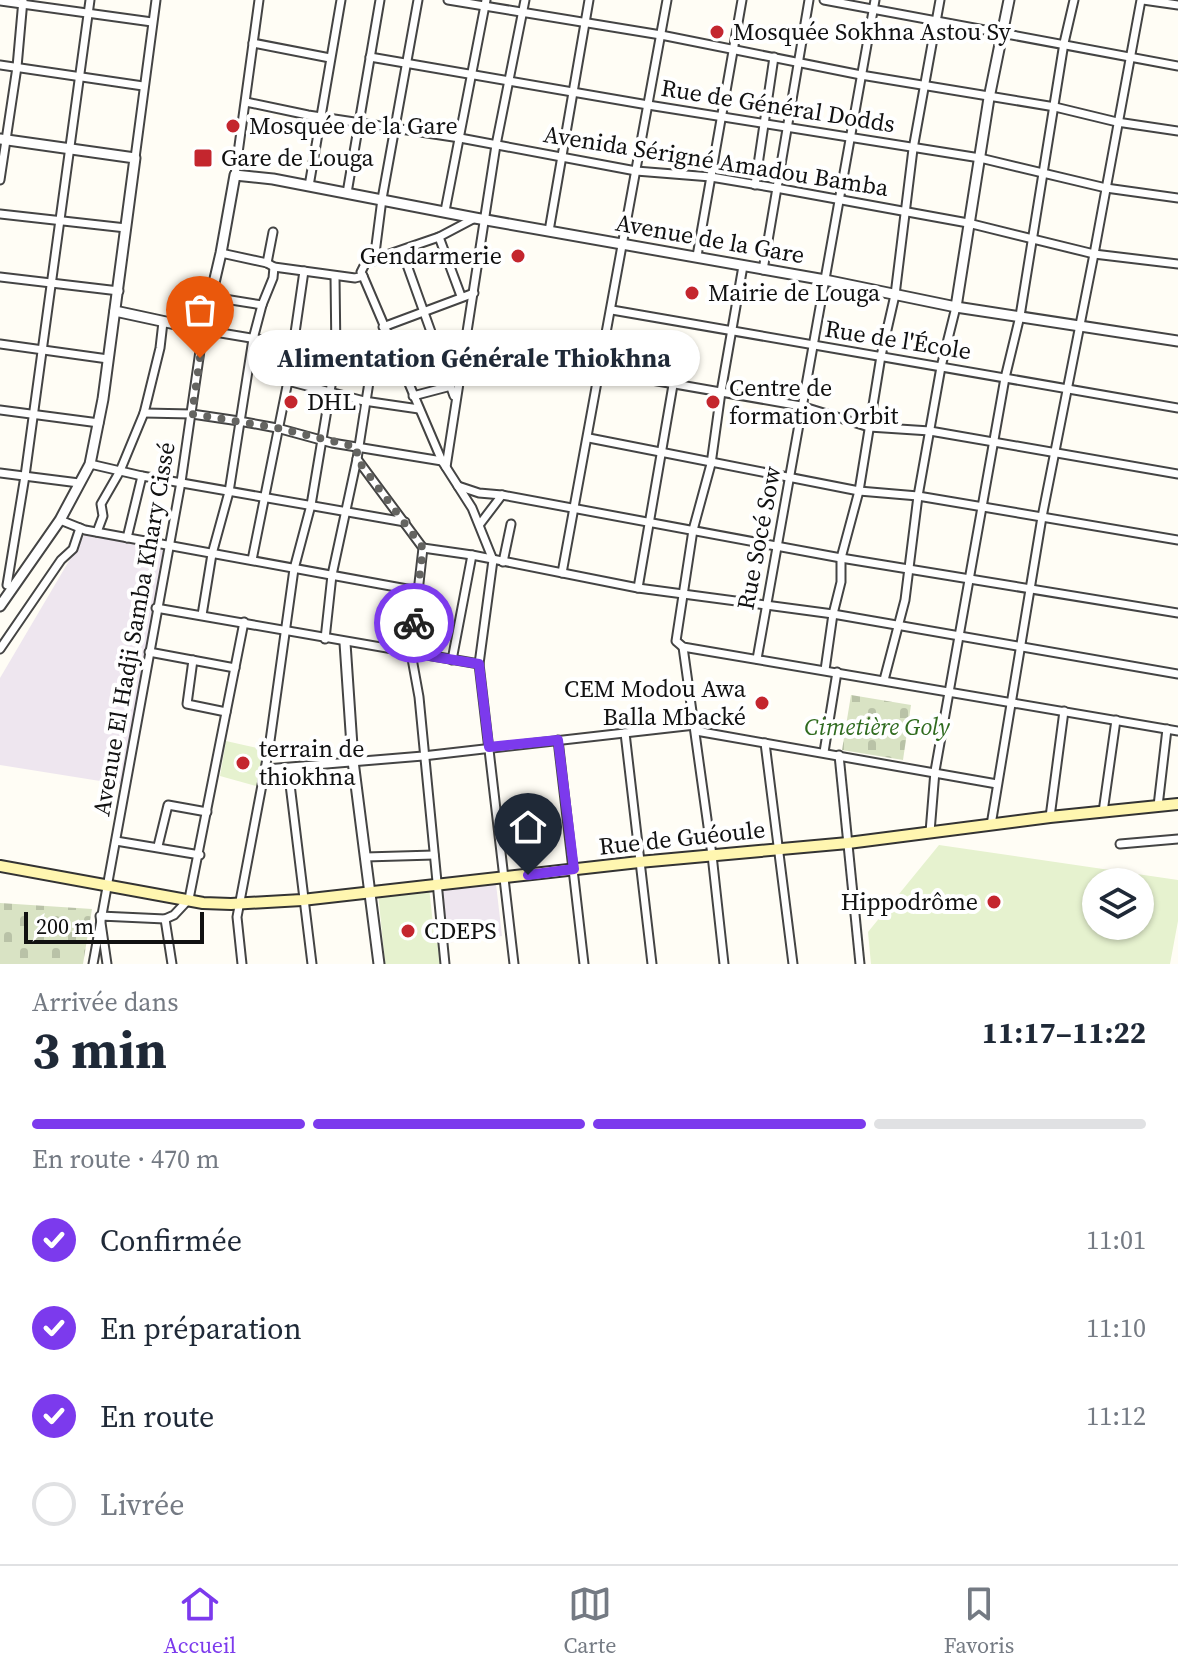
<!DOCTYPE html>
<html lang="fr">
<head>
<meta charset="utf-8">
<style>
  :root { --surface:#fff; --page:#f6f6f7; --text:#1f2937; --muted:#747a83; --line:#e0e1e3; --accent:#7c3aed }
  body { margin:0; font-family:"Source Serif 4",serif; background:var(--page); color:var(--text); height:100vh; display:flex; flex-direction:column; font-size:30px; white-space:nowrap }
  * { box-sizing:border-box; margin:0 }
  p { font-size:26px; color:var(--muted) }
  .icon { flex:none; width:44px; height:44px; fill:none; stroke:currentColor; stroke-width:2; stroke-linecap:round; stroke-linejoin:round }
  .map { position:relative; height:964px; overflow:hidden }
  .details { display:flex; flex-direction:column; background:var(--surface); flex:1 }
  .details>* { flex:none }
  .fabs { position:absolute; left:1082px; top:868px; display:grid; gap:16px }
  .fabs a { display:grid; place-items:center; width:72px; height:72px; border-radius:50%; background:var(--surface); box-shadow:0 2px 6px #0004; font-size:40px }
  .scale { position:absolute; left:24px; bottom:20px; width:180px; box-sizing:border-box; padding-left:8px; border:4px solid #111; border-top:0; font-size:22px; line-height:28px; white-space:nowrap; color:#111; -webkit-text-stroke:6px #fff; paint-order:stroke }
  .pin { position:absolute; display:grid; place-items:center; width:68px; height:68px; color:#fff; margin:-82px -34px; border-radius:50% 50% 50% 0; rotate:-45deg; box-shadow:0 0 8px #0007 }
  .pin .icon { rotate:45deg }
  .courier { position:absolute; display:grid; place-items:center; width:80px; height:80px; margin:-40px; border:6px solid #7c3aed; border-radius:50%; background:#fff; color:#222; box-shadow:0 2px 10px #0007 }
  .bubble { position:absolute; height:56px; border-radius:28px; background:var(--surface); box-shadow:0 2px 6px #0004; font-size:26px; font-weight:700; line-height:56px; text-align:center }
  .head em { font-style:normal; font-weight:700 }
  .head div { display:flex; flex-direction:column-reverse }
  .head { display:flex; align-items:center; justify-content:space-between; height:136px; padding:0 32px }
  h1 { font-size:52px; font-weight:700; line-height:60px }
  .bar { display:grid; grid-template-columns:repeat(4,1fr); gap:12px 8px; align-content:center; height:96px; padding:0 32px }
  .bar i { height:10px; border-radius:6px; background:var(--line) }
  .bar .current { background:var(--accent) }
  .bar p { grid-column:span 4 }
  ol { padding:0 32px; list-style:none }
  li { display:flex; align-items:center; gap:24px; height:88px }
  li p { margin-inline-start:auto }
  li .icon { padding:8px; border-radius:50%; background:var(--accent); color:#fff; stroke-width:4 }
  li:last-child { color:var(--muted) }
  li i { width:44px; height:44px; border:4px solid var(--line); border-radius:50% }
  .dock { display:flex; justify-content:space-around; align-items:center; height:112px; border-top:2px solid var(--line); background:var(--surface); font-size:22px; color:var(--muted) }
  .dock a { display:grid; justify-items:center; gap:4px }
  .dock .current { color:var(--accent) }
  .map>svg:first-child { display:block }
  .industrial { fill:#eee6ef }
  .cemetery { fill:url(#cemetery-stones) }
  .pitch { fill:#e6f2cf; fill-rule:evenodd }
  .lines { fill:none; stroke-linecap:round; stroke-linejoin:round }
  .minor-casing { stroke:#444; stroke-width:11 }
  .tertiary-casing { stroke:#444; stroke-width:13 }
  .secondary-casing { stroke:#333; stroke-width:14 }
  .minor { stroke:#fff; stroke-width:7 }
  .tertiary { stroke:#fff; stroke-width:9 }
  .secondary { stroke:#fff6b0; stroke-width:10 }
  .done { stroke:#646461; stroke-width:8; stroke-dasharray:0 14.4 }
  .route { stroke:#7c3aed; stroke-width:10 }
  .poi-dot { fill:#c4262e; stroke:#fff; stroke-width:3 }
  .labels { text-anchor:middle; stroke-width:8; stroke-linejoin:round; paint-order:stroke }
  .poi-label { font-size:24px; fill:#111; stroke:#fff; text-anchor:start }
  .street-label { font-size:24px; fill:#111; stroke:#fff }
  .park-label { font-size:24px; font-style:italic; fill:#2f6b1f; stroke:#fff }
</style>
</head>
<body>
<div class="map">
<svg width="1178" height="964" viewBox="0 0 1178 964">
  <defs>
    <pattern id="cemetery-stones" width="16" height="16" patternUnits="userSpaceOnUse" patternTransform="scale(2)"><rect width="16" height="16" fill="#d9e3c4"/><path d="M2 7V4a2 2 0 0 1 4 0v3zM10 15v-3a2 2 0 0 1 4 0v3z" fill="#b9c2a7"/></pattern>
  </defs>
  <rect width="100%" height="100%" fill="#fffdf5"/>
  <g class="industrial">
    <polygon points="86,532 172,547 125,785 0,765 0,678"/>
    <polygon points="496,884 502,936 446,943 440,890"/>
  </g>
  <g class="cemetery">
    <polygon points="851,695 911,705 903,760 842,750"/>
    <polygon points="0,903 92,909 83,964 0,964"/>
  </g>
  <g class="pitch">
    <polygon points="226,741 266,750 260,787 220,776"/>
    <path d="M 939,845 L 1178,880 L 1178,921 L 1170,964 L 871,964 L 868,932 ZM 1096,882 L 1140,882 L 1140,926 L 1096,926 Z"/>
    <polygon points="429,887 435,943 438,943 440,964 385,964 378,892"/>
  </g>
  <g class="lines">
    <defs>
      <g id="minor">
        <polyline points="448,0 661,35 861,75 1055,107 1117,122 1178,131"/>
        <polyline points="824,0 1178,66"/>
        <polyline points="1143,0 1178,5"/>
        <polyline points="0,1 152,22"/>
        <polyline points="253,43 330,58"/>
        <polyline points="370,57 648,105 980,158 1106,188 1178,198"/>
        <polyline points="0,65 143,86"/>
        <polyline points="246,102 308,115 460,138 636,171 711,177 776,188 968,223 1094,254 1178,264"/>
        <polyline points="135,158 156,0"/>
        <polyline points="235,175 259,0"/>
        <polyline points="0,180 17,67 23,0"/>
        <polyline points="755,185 774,57"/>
        <polyline points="309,186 341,0"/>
        <polyline points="347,193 380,0"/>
        <polyline points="445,211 486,0"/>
        <polyline points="0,214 126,228"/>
        <polyline points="549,231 589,0"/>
        <polyline points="439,237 461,296"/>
        <polyline points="402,251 454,396"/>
        <polyline points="221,253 267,263 274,267 355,278 363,276 361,272 366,262 439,237 475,218"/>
        <polyline points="697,256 742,0"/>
        <polyline points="374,261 382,199 418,0"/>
        <polyline points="267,263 273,232"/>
        <polyline points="743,266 721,392 711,464 693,530 676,641 683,647 1178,731"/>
        <polyline points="763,270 809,0"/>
        <polyline points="363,276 442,461 472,508 493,560 479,664 514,964"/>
        <polyline points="0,277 119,291"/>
        <polyline points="262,305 273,278 274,267"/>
        <polyline points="612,310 1178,408"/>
        <polyline points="383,327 474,293"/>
        <polyline points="0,344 108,359"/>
        <polyline points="336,356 402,368"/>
        <polyline points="600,371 801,406 869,427 930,431 1178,474"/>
        <polyline points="288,381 364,401 419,409"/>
        <polyline points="413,396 451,386"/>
        <polyline points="0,410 99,423"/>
        <polyline points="144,413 192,414 239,421 277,428 332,443 442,461"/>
        <polyline points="589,438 859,491 918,496 1178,540"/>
        <polyline points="357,459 423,548 411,653 419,697 445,964"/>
        <polyline points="90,464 142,476 405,522"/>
        <polyline points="446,467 496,145 525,0"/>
        <polyline points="0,473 79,483"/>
        <polyline points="458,486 479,493 502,495 841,558 1178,613"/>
        <polyline points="60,520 85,530 418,591"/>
        <polyline points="480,524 502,495"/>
        <polyline points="97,532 103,516 101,504 120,471 144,413 160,348 163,322"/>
        <polyline points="127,538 142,476"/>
        <polyline points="423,548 472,555 638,588 833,614 1178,674"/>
        <polyline points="252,560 288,381 304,271"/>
        <polyline points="503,562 511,524"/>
        <polyline points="562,573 667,0"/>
        <polyline points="7,585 25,476 90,0"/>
        <polyline points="638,588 673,385"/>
        <polyline points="156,608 479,664"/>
        <polyline points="202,615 212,554 229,492 253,339 262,305 212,297"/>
        <polyline points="325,639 332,575 357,459 372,363"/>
        <polyline points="683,647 712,855 724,964"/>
        <polyline points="0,649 61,560 73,549 80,528"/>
        <polyline points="149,652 235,668"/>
        <polyline points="757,659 875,0"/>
        <polyline points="193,660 187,704 226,712"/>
        <polyline points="452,660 472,555"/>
        <polyline points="825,670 833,614 841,582 841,558 859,491 881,356 895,295 913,149 940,0"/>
        <polyline points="884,680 905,600 918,496 941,367 956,307"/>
        <polyline points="696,731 997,784"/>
        <polyline points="625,733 652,964"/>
        <polyline points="558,740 584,964"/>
        <polyline points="765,743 793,964"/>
        <polyline points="824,752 837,672"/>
        <polyline points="839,755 860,964"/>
        <polyline points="288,768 312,964"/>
        <polyline points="266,769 423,756 695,725"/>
        <polyline points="1158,806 1167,729"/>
        <polyline points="1103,812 1116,720"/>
        <polyline points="1050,817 1064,711"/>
        <polyline points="991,825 1042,517 1094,254 1141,0"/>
        <polyline points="930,832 935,771 1005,378 1020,316 1064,43 1074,0"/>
        <polyline points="116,841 200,855"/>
        <polyline points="1120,844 1178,839"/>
        <polyline points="158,846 168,805 207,812"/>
        <polyline points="365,857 434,855"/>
        <polyline points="165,919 172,964"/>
        <polyline points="93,964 181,482 203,330 293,345"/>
        <polyline points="107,964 100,916 165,919 174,915 189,899 244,622"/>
        <polyline points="242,964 237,917 269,748 294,569 311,505 336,356 335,276"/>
      </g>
      <g id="tertiary">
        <polyline points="0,139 135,158 103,399 90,464 60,520 0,606"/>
        <polyline points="956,307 989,98 1009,0"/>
        <polyline points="115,311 203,330 221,253 235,175 273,179 475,218 825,280 956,307 1178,341"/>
        <polyline points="345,643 353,761 379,964"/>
      </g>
      <polyline id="secondary" points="0,866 203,903 231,904 302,900 639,862 848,843 1050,817 1178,804"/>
    </defs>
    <use href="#minor" class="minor-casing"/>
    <use href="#tertiary" class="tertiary-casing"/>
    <use href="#secondary" class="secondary-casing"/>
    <use href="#minor" class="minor"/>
    <use href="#tertiary" class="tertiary"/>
    <use href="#secondary" class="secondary"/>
  </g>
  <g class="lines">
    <polyline class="done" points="200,358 192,414 277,428 357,447 357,459 423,548 414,623"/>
    <polyline class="route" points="414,623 411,653 479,664 489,747 558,740 574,869 528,875"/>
  </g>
  <g class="poi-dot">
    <circle cx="717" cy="32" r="8"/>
    <circle cx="233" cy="126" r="8"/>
    <rect x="193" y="148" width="20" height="20" rx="4"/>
    <circle cx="518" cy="256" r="8"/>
    <circle cx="692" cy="293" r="8"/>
    <circle cx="291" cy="402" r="8"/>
    <circle cx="713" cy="402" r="8"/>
    <circle cx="762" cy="703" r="8"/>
    <circle cx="243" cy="763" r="8"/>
    <circle cx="994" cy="902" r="8"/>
    <circle cx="408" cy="931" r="8"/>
  </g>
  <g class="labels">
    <g class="poi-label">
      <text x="733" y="40">Mosquée Sokhna Astou Sy</text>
      <text x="249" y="134">Mosquée de la Gare</text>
      <text x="221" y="166">Gare de Louga</text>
      <text x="502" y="264" text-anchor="end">Gendarmerie</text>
      <text x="708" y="301">Mairie de Louga</text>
      <text x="729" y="396">Centre de<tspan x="729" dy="28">formation Orbit</tspan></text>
      <text x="307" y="410">DHL</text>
      <text x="746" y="697" text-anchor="end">CEM Modou Awa<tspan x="746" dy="28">Balla Mbacké</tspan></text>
      <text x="259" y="757">terrain de<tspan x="259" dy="28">thiokhna</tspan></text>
      <text x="978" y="910" text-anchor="end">Hippodrôme</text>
      <text x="424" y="939">CDEPS</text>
    </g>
    <g class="street-label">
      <text transform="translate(778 106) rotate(9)" y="8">Rue de Général Dodds</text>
      <text transform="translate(716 161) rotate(9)" y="8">Avenida Sérigné Amadou Bamba</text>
      <text transform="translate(710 239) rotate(10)" y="8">Avenue de la Gare</text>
      <text transform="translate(898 340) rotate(9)" y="8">Rue de l'École</text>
      <text transform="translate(759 538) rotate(-79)" y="8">Rue Socé Sow</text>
      <text transform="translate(134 629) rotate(-80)" y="8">Avenue El Hadji Samba Khary Cissé</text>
      <text transform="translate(682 838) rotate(-6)" y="8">Rue de Guéoule</text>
    </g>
    <g class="park-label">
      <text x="877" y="735">Cimetière Goly</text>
    </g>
  </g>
</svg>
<div class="fabs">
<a><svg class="icon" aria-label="layers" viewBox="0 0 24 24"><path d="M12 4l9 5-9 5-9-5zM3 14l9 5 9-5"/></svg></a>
</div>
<div class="scale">200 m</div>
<div class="pin" style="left:200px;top:358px;background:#ea580c"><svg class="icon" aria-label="bag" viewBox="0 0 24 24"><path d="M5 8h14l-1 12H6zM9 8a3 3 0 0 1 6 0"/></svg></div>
<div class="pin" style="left:528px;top:875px;background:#1f2937"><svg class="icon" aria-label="home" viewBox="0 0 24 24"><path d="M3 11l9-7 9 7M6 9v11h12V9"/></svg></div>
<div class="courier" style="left:414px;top:623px"><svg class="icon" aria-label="bike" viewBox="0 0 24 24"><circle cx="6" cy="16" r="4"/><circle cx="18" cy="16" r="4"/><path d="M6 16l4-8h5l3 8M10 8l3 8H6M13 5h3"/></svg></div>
<div class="bubble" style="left:248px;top:330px;width:452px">Alimentation Générale Thiokhna</div>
</div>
<section class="details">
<div class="head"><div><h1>3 min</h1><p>Arrivée dans</p></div><em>11:17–11:22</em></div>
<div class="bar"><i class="current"></i><i class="current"></i><i class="current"></i><i></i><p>En route · 470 m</p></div>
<ol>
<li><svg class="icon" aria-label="check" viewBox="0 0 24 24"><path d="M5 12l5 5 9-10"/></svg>Confirmée<p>11:01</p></li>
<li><svg class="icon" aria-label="check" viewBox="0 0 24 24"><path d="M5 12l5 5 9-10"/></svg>En préparation<p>11:10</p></li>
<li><svg class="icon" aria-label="check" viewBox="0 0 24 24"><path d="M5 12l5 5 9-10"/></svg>En route<p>11:12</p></li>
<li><i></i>Livrée</li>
</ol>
</section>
<nav class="dock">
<a class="current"><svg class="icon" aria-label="home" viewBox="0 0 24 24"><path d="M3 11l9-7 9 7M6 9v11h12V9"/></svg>Accueil</a>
<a><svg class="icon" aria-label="map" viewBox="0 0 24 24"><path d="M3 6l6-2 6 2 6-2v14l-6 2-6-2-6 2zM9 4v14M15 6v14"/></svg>Carte</a>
<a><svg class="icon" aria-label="saved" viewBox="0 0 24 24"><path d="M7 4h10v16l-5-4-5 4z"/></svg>Favoris</a>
</nav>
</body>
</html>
